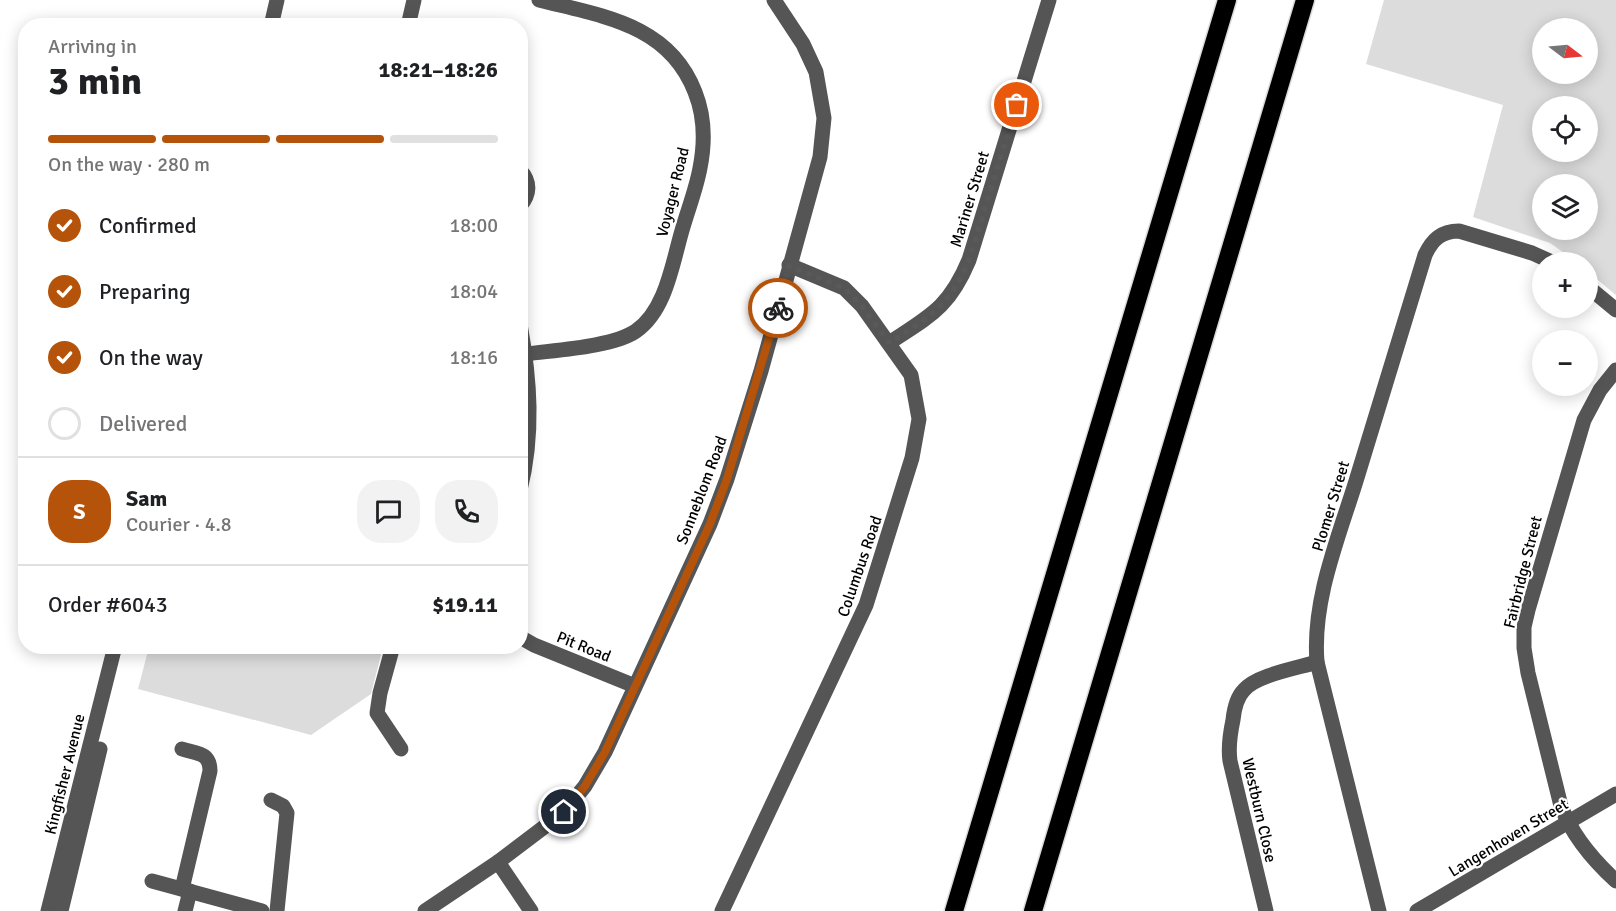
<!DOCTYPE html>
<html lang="en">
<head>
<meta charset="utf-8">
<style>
  :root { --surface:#fff; --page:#f2f2f2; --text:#202124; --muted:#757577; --line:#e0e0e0; --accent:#b45309 }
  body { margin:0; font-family:Signika,sans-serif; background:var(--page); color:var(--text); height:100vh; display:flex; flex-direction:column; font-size:22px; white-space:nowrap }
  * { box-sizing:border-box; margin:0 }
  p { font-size:20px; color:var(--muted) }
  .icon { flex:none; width:33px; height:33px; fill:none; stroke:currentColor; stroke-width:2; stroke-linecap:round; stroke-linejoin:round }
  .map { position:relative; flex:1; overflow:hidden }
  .details { position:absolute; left:18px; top:18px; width:510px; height:636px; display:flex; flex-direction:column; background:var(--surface); border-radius:24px; box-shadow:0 3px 15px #0003 }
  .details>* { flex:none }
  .needle { width:39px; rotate:106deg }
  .fabs { position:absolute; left:1532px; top:18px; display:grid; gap:12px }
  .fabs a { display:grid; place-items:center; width:66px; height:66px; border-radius:50%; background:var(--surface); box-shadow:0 3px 15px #0003; font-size:30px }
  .pin { position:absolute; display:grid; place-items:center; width:51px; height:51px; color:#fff; margin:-26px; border:3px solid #fff; border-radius:50%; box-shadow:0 2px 6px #0007 }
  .courier { position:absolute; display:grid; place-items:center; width:60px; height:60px; margin:-30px; border:4px solid #b45309; border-radius:50%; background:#fff; color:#222; box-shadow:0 2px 8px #0007 }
  .overview em { font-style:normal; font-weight:700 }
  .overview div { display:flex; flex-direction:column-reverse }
  .overview { display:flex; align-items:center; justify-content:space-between; height:102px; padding:0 30px }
  h1 { font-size:39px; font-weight:700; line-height:45px }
  .bar { display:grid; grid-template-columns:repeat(4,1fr); gap:9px 6px; align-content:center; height:72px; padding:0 30px }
  .bar i { height:8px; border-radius:4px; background:var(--line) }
  .bar .current { background:var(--accent) }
  .bar p { grid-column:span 4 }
  .line { display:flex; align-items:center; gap:15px; padding:0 30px; border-top:2px solid var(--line) }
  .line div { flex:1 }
  .round { display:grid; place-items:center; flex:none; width:63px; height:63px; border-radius:24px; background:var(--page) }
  ol { padding:0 30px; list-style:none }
  li { display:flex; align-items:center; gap:18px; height:66px }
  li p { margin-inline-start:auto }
  li .icon { padding:6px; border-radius:50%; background:var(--accent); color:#fff; stroke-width:4 }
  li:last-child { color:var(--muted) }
  li i { width:33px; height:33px; border:3px solid var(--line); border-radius:50% }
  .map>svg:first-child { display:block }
  .green { fill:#dcdcdc; fill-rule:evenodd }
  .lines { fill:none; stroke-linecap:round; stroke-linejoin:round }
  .highway-casing { stroke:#dbdbdb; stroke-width:21 }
  .minor { stroke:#555; stroke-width:15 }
  .highway { stroke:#000; stroke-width:18 }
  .done { stroke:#595959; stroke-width:6; stroke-dasharray:0 10.8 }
  .route { stroke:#b45309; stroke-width:8 }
  .labels { text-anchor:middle; stroke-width:4.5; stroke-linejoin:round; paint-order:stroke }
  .street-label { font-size:16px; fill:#000; stroke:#fff }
</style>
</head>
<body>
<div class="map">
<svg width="1616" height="911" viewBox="0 0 1616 911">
  <rect width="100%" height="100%" fill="#fff"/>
  <g class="green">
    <path d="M 1384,0 L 1616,0 L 1616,295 L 1587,271 L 1587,262 L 1577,262 L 1550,243 L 1473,217 L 1503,105 L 1366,64 ZM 1542,28 L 1587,28 L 1587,74 L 1542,74 ZM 1542,106 L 1587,106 L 1587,152 L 1542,152 ZM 1542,184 L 1587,184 L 1587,230 L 1542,230 Z"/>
    <polygon points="149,647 149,646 383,647 371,694 311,735 138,689"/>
  </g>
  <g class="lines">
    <defs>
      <g id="highway">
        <polyline points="954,911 1227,0"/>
        <polyline points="1033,911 1305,0"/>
      </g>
    </defs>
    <use href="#highway" class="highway-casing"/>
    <g class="minor">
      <polyline points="271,26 277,0"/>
      <polyline points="408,26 414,0"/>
      <path d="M 520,170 C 531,182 530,194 520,206"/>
      <polyline points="1587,286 1616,310"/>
      <path d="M 520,324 C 530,379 534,435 520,490"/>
      <path d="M 889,343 C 930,316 949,308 969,260 L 1049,0"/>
      <path d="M 526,354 C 555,350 613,347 636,331 C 665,311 672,266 681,234 C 687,212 696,190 700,168 C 705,143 705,117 695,92 C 669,24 602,16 539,0"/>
      <path d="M 1616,370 L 1600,390 L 1584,420 L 1528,610 L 1524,627 L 1524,648 L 1528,673 L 1561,806 C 1572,835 1593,860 1616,881"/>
      <polyline points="520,637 534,645 635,686"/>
      <polyline points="393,646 380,693 377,713 401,749"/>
      <polyline points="271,800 283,806 287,813 277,911"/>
      <polyline points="498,862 531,911"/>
      <polyline points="152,881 262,911"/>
      <path d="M 182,889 L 210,771 C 210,752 197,754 182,749"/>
      <polyline points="48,911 115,646"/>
      <polyline points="61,911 100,749"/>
      <polyline points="185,911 190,891"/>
      <polyline points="425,911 498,862 564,812 585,786 605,752 710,524 727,479 761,371 820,157 824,118 816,72 803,44 774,0"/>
      <polyline points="722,911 866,605 912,458 919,419 911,375 862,306 844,288 789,265"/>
      <path d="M 1266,911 L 1230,761 C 1228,747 1230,734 1233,720 C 1234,710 1237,697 1244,690 C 1256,675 1298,668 1317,662"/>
      <path d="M 1379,911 L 1317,662 C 1312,601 1338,539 1356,481 C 1379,406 1402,330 1425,255 C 1432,240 1441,231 1459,231 L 1532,253 L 1552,262"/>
      <polyline points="1417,911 1616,794"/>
    </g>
    <use href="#highway" class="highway"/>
  </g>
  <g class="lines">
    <path class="done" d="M 778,308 L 789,266 L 844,288 L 862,306 L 889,343 C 930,317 949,307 969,260 L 1017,105"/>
    <polyline class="route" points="564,812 585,786 605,752 710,524 727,479 778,308"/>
  </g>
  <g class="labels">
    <g class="street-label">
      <text transform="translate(672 192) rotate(-76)" y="6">Voyager Road</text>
      <text transform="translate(969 199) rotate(-73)" y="6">Mariner Street</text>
      <text transform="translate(701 490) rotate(-69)" y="6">Sonneblom Road</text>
      <text transform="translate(1330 506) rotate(-73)" y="6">Plomer Street</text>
      <text transform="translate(859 566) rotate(-71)" y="6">Columbus Road</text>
      <text transform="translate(1522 572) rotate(-76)" y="6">Fairbridge Street</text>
      <text transform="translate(584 646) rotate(22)" y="6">Pit Road</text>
      <text transform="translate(64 774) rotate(-76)" y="6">Kingfisher Avenue</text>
      <text transform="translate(1260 810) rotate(77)" y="6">Westburn Close</text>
      <text transform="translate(1508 837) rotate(-31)" y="6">Langenhoven Street</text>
    </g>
  </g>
</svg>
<div class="fabs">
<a><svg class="needle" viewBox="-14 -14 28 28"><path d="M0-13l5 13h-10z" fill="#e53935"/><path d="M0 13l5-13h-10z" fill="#757577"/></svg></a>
<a><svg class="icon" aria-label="locate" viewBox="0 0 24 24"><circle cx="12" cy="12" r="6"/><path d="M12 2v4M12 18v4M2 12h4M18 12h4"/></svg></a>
<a><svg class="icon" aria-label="layers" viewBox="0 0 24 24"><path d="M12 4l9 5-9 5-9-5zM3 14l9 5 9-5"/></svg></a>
<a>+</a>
<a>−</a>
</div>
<div class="pin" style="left:1017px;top:105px;background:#ea580c"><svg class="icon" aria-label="bag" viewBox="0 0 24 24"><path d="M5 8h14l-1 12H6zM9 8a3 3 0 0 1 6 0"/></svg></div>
<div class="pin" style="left:564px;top:812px;background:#1f2937"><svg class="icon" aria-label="home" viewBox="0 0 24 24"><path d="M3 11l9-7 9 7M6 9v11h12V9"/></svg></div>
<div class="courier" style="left:778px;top:308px"><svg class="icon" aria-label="bike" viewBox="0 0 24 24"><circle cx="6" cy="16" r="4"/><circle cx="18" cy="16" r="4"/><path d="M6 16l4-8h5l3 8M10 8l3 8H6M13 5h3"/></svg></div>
<section class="details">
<div class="overview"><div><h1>3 min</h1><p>Arriving in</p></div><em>18:21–18:26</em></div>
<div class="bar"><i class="current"></i><i class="current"></i><i class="current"></i><i></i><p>On the way · 280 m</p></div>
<ol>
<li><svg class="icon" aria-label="check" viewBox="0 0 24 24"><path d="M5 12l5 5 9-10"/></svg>Confirmed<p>18:00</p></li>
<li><svg class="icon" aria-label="check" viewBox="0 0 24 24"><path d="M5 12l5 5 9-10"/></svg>Preparing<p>18:04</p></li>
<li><svg class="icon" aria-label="check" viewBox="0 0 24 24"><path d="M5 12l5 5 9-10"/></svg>On the way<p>18:16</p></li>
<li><i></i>Delivered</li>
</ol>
<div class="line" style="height:108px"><b class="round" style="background:var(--accent);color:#fff">S</b><div><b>Sam</b><p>Courier · 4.8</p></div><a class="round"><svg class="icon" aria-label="chat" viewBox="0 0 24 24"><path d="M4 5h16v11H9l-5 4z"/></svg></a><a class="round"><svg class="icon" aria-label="phone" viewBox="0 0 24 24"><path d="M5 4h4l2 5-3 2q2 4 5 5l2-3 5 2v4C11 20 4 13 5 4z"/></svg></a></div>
<div class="line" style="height:78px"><div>Order #6043</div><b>$19.11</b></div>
</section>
</div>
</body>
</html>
